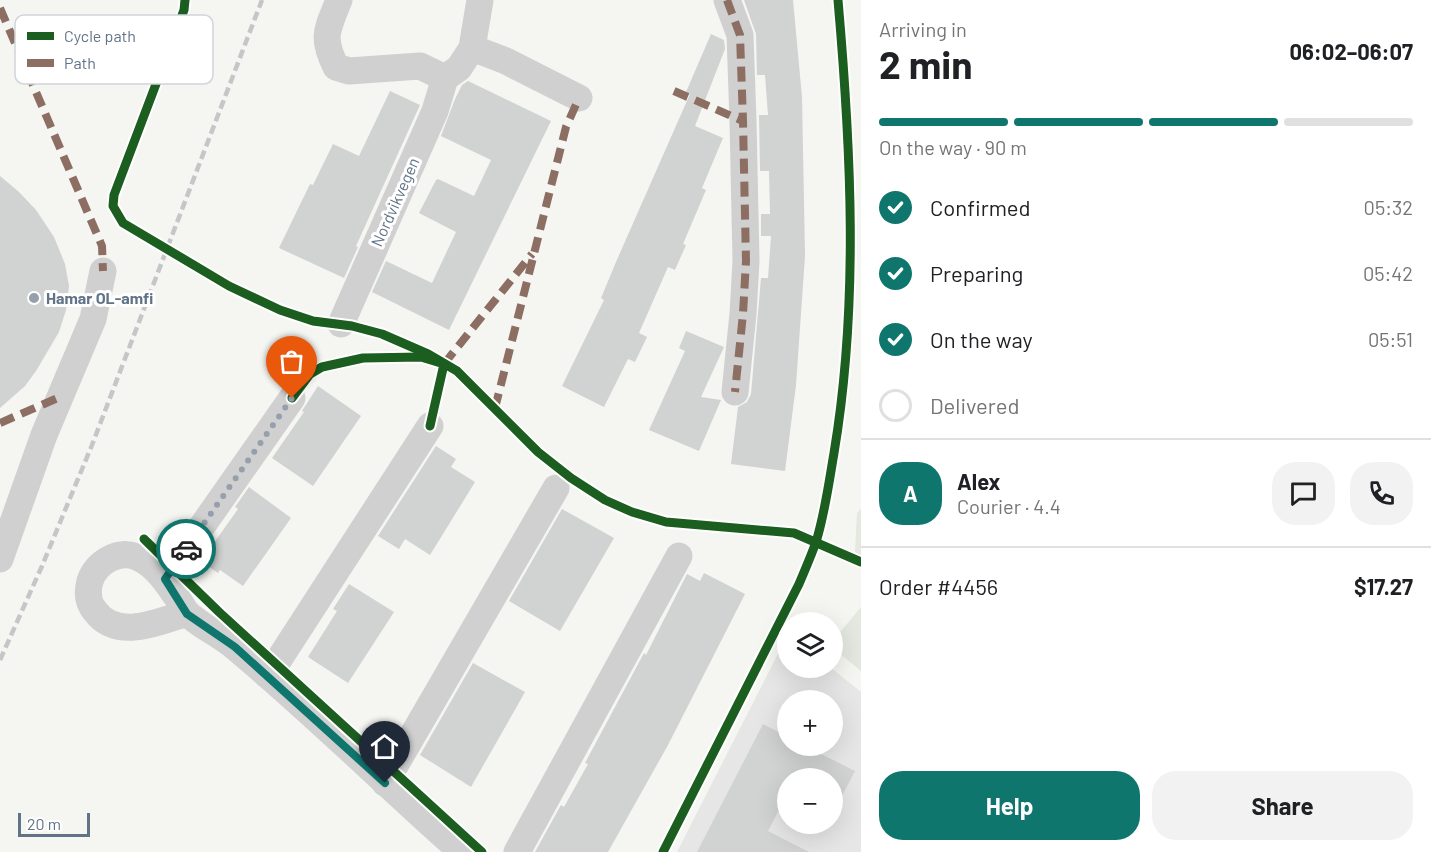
<!DOCTYPE html>
<html lang="en">
<head>
<meta charset="utf-8">
<style>
  :root { --surface:#fff; --page:#f2f2f2; --text:#202124; --muted:#757577; --line:#e0e0e0; --accent:#0f766e }
  body { margin:0; font-family:Barlow,sans-serif; background:var(--page); color:var(--text); height:100vh; display:flex; flex-direction:column; font-size:22px; white-space:nowrap }
  * { box-sizing:border-box; margin:0 }
  p { font-size:20px; color:var(--muted) }
  .icon { flex:none; width:33px; height:33px; fill:none; stroke:currentColor; stroke-width:2; stroke-linecap:round; stroke-linejoin:round }
  .map { position:relative; flex:1; overflow:hidden }
  .details { display:flex; flex-direction:column; background:var(--surface); width:570px }
  .details>* { flex:none }
  .controls { position:absolute; left:777px; top:612px; display:grid; gap:12px }
  .controls a { display:grid; place-items:center; width:66px; height:66px; border-radius:50%; background:var(--surface); box-shadow:0 6px 24px #0002; font-size:30px }
  .scale { position:absolute; left:18px; bottom:15px; width:72px; box-sizing:border-box; padding-left:6px; border:3px solid #617386; border-top:0; font-size:16px; line-height:21px; white-space:nowrap; color:#617386; -webkit-text-stroke:4px #fff; paint-order:stroke }
  .pin { position:absolute; display:grid; place-items:center; width:51px; height:51px; color:#fff; margin:-62px -26px; border-radius:50% 50% 50% 0; rotate:-45deg; box-shadow:0 0 6px #0007 }
  .pin .icon { rotate:45deg }
  .courier { position:absolute; display:grid; place-items:center; width:60px; height:60px; margin:-30px; border:4px solid #0f766e; border-radius:50%; background:#fff; color:#222; box-shadow:0 2px 8px #0007 }
  .head em { font-style:normal; font-weight:700 }
  .head div { display:flex; flex-direction:column-reverse }
  .head { display:flex; align-items:center; justify-content:space-between; height:102px; padding:0 18px }
  h1 { font-size:39px; font-weight:700; line-height:45px }
  .bar { display:grid; grid-template-columns:repeat(4,1fr); gap:9px 6px; align-content:center; height:72px; padding:0 18px }
  .bar i { height:8px; border-radius:4px; background:var(--line) }
  .bar .selected { background:var(--accent) }
  .bar p { grid-column:span 4 }
  .line { display:flex; align-items:center; gap:15px; padding:0 18px; border-top:2px solid var(--line) }
  .line div { flex:1 }
  .round { display:grid; place-items:center; flex:none; width:63px; height:63px; border-radius:24px; background:var(--page) }
  ol { padding:0 18px; list-style:none }
  li { display:flex; align-items:center; gap:18px; height:66px }
  li p { margin-inline-start:auto }
  li .icon { padding:6px; border-radius:50%; background:var(--accent); color:#fff; stroke-width:4 }
  li:last-child { color:var(--muted) }
  li i { width:33px; height:33px; border:3px solid var(--line); border-radius:50% }
  .action { display:flex; gap:12px; margin-top:auto; padding:12px 18px }
  .action a { flex:1; height:69px; border-radius:24px; background:var(--accent); color:#fff; font-size:24px; font-weight:700; line-height:69px; text-align:center }
  .action a+a { background:var(--page); color:var(--text) }
  main { display:flex; flex:1; min-height:0 }
  .map>svg:first-child { display:block }
  .built { fill:#e5e6e5; fill-rule:evenodd }
  .green { fill:#e4e8e0 }
  .building { fill:#d1d2d2 }
  .lines { fill:none; stroke-linecap:round; stroke-linejoin:round }
  .minor { stroke:#d0d0d1; stroke-width:27 }
  .rail { stroke:#c5c6c7; stroke-width:4.5; stroke-dasharray:9 4.5; stroke-linecap:butt }
  .quiet { stroke:#8d6e63; stroke-width:8; stroke-dasharray:15 8; stroke-linecap:butt }
  .cycleway-casing { stroke:#fff; stroke-width:13 }
  .cycleway { stroke:#1b5e20; stroke-width:9 }
  .done { stroke:#95a0ac; stroke-width:6; stroke-dasharray:0 10.8 }
  .route { stroke:#0f766e; stroke-width:8 }
  .poi-dot { fill:#95a0ac; stroke:#fff; stroke-width:2 }
  .labels { text-anchor:middle; stroke-width:6; stroke-linejoin:round; paint-order:stroke }
  .street-label { font-size:16px; fill:#617386; stroke:#fff }
  .poi-label { font-size:16px; font-weight:bold; fill:#617386; stroke:#fff; text-anchor:start }
  .key { fill:#fff; stroke:#d0d5db; stroke-width:1.5 }
  .key-label { font-size:16px; fill:#617386 }
</style>
</head>
<body>
<main>
<div class="map">
<svg width="861" height="852" viewBox="0 0 861 852">
  <rect width="100%" height="100%" fill="#f5f5f2"/>
  <path class="built" d="M 787,636 L 788,668 L 831,668 L 861,692 L 861,852 L 677,852 ZM 788,700 L 832,700 L 832,746 L 788,746 ZM 788,778 L 832,778 L 832,824 L 788,824 Z"/>
  <g class="green">
    <polygon points="861,509 861,563 855,552 857,513"/>
    <polygon points="861,607 861,671 833,648 832,642"/>
  </g>
  <g class="building">
    <polygon points="744,0 793,0 802,97 805,256 796,385 785,471 731,464 738,407 747,402 751,394 761,278 768,278 771,236 761,236 761,214 770,214 769,171 760,171 759,115 768,115 765,75 757,75 756,34"/>
    <polygon points="711,34 724,40 725,49 695,126 723,138 702,188 706,190 683,244 686,245 675,270 668,267 639,333 647,337 635,362 628,359 604,407 562,386 604,300 601,298 616,262 690,94 686,92"/>
    <polygon points="468,81 551,121 449,330 372,292 386,261 432,283 456,232 419,213 436,180 438,179 474,196 491,160 441,136 455,99 462,85"/>
    <polygon points="390,91 420,105 356,246 358,247 344,278 279,248 310,184 313,185 333,144 359,156"/>
    <polygon points="0,176 19,192 36,210 54,237 65,264 69,286 66,310 59,332 36,371 25,386 0,408"/>
    <polygon points="686,331 724,347 701,397 721,400 699,451 649,430 685,351 679,348"/>
    <polygon points="318,386 361,416 313,486 272,458 304,412 302,411"/>
    <polygon points="436,446 456,459 451,467 475,482 430,555 405,539 399,549 378,536"/>
    <polygon points="249,487 291,518 243,586 220,570 218,573 201,561 238,509 235,507"/>
    <polygon points="562,509 614,538 560,631 509,601"/>
    <polygon points="704,573 745,594 668,745 608,852 535,852 561,805 564,807 588,764 585,763 644,653 646,655 687,574 700,581"/>
    <polygon points="349,584 394,612 348,683 308,657 337,611 333,609"/>
    <polygon points="473,663 525,692 471,787 420,755"/>
    <polygon points="763,724 788,737 788,746 805,746 855,771 832,815 832,778 788,778 788,793 768,831 809,852 697,852"/>
  </g>
  <g class="lines">
    <g class="minor">
      <path d="M 339,0 C 327,30 321,37 336,67 L 349,71 L 420,66 L 445,78"/>
      <polyline points="727,0 740,35 743,121 746,261 743,314 735,392"/>
      <polyline points="472,48 506,61 579,98"/>
      <polyline points="341,324 435,111 445,78 459,68 472,48 480,0"/>
      <polyline points="0,559 44,435 93,319 103,271"/>
      <polyline points="165,579 292,398"/>
      <path d="M 187,613 C 158,622 117,641 95,611 C 88,603 87,592 90,581 C 96,563 118,549 137,557 C 156,565 167,583 178,599 C 181,604 184,610 188,614 C 202,627 221,635 236,648 C 314,713 386,785 462,852"/>
      <polyline points="267,675 276,664 430,426"/>
      <polyline points="385,783 556,488"/>
      <polyline points="517,852 679,556"/>
    </g>
    <polyline class="rail" points="0,660 42,566 92,445 262,0"/>
    <g class="quiet">
      <polyline points="727,0 740,35 743,121 746,261 743,314 735,392"/>
      <polyline points="0,8 102,246 103,271"/>
      <polyline points="674,91 743,121"/>
      <polyline points="444,364 532,254"/>
      <polyline points="495,408 566,127 579,98"/>
      <polyline points="0,423 60,397"/>
    </g>
    <defs>
      <g id="cycleway">
        <polyline points="185,0 184,10 114,195 113,206 123,223 229,286 280,310 313,321 352,326 382,334 428,354 457,371 538,452 571,478 605,500 632,512 666,522 794,533 861,562"/>
        <polyline points="292,398 310,374 322,367 363,358 421,357 444,364 430,426"/>
        <polyline points="144,539 219,612 482,852"/>
        <path d="M 663,852 L 799,584 C 805,570 811,556 816,542 C 825,513 829,482 834,453 C 859,304 851,149 838,0"/>
      </g>
    </defs>
    <use href="#cycleway" class="cycleway-casing"/>
    <use href="#cycleway" class="cycleway"/>
  </g>
  <g class="lines">
    <polyline class="done" points="186,549 292,398"/>
    <polyline class="route" points="186,549 165,579 187,614 235,647 385,783"/>
  </g>
  <circle class="poi-dot" cx="34" cy="298" r="6"/>
  <g class="labels">
    <g class="street-label">
      <text transform="translate(395 202) rotate(-66)" y="6">Nordvikvegen</text>
    </g>
    <g class="poi-label">
      <text x="46" y="304">Hamar OL-amfi</text>
    </g>
  </g>
  <rect x="15" y="15" width="198" height="69" rx="9" class="key"/>
  <rect x="27" y="32" width="27" height="8" fill="#1b5e20"/>
  <rect x="27" y="59" width="27" height="8" fill="#8d6e63"/>
  <g class="key-label">
    <text x="64" y="42">Cycle path</text>
    <text x="64" y="69">Path</text>
  </g>
</svg>
<div class="controls">
<a><svg class="icon" aria-label="layers" viewBox="0 0 24 24"><path d="M12 4l9 5-9 5-9-5zM3 14l9 5 9-5"/></svg></a>
<a>+</a>
<a>−</a>
</div>
<div class="scale">20 m</div>
<div class="pin" style="left:292px;top:398px;background:#ea580c"><svg class="icon" aria-label="bag" viewBox="0 0 24 24"><path d="M5 8h14l-1 12H6zM9 8a3 3 0 0 1 6 0"/></svg></div>
<div class="pin" style="left:385px;top:783px;background:#1f2937"><svg class="icon" aria-label="home" viewBox="0 0 24 24"><path d="M3 11l9-7 9 7M6 9v11h12V9"/></svg></div>
<div class="courier" style="left:186px;top:549px"><svg class="icon" aria-label="car" viewBox="0 0 24 24"><path d="M5 17H2v-5l4-1 3-4h7l3 4 3 1v5h-3M9 17h6M6 11h13"/><circle cx="7" cy="17" r="2"/><circle cx="17" cy="17" r="2"/></svg></div>
</div>
<section class="details">
<div class="head"><div><h1>2 min</h1><p>Arriving in</p></div><em>06:02–06:07</em></div>
<div class="bar"><i class="selected"></i><i class="selected"></i><i class="selected"></i><i></i><p>On the way · 90 m</p></div>
<ol>
<li><svg class="icon" aria-label="check" viewBox="0 0 24 24"><path d="M5 12l5 5 9-10"/></svg>Confirmed<p>05:32</p></li>
<li><svg class="icon" aria-label="check" viewBox="0 0 24 24"><path d="M5 12l5 5 9-10"/></svg>Preparing<p>05:42</p></li>
<li><svg class="icon" aria-label="check" viewBox="0 0 24 24"><path d="M5 12l5 5 9-10"/></svg>On the way<p>05:51</p></li>
<li><i></i>Delivered</li>
</ol>
<div class="line" style="height:108px"><b class="round" style="background:var(--accent);color:#fff">A</b><div><b>Alex</b><p>Courier · 4.4</p></div><a class="round"><svg class="icon" aria-label="chat" viewBox="0 0 24 24"><path d="M4 5h16v11H9l-5 4z"/></svg></a><a class="round"><svg class="icon" aria-label="phone" viewBox="0 0 24 24"><path d="M5 4h4l2 5-3 2q2 4 5 5l2-3 5 2v4C11 20 4 13 5 4z"/></svg></a></div>
<div class="line" style="height:78px"><div>Order #4456</div><b>$17.27</b></div>
<div class="action"><a>Help</a><a>Share</a></div>
</section>
</main>
</body>
</html>
